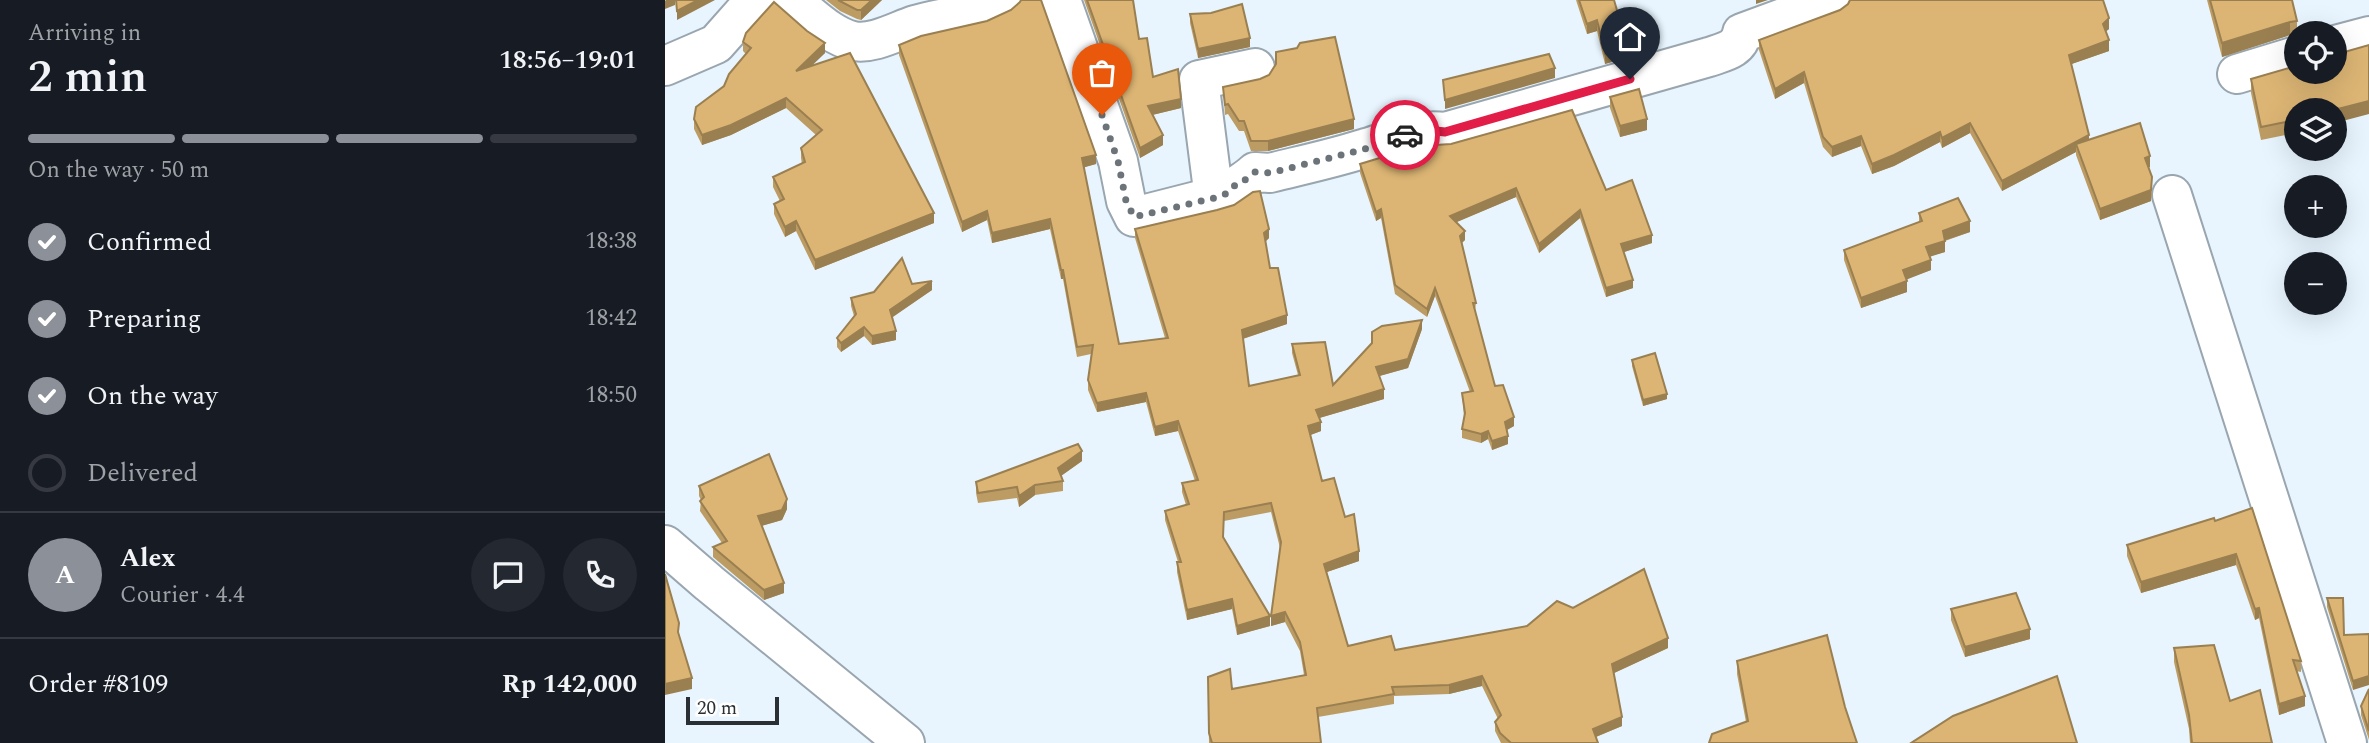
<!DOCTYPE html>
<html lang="en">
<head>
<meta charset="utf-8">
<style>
  :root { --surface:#171b24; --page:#242831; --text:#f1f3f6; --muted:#9ea1a6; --line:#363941; --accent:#8c9099 }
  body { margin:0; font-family:Spectral,serif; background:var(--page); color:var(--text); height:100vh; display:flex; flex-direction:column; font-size:26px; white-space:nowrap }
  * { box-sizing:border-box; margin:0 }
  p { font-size:23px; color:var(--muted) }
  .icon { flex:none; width:38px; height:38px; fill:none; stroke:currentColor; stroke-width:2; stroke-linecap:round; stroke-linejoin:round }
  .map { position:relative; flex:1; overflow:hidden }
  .panel { display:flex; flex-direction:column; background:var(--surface); width:665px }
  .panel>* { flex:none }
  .tools { position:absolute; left:1619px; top:21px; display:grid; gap:14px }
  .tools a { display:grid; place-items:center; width:63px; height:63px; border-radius:50%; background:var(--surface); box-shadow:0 7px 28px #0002; font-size:35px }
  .scale { position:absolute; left:21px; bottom:18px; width:93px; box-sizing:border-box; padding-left:7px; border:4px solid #292f32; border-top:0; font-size:19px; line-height:24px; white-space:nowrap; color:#292f32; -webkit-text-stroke:5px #fff; paint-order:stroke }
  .pin { position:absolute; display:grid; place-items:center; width:60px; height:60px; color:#fff; margin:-72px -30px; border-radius:50% 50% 50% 0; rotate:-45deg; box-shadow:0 0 7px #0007 }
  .pin .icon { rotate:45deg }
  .courier { position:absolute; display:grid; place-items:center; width:70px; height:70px; margin:-35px; border:5px solid #e11d48; border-radius:50%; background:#fff; color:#222; box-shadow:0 2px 9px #0007 }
  .headline em { font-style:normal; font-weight:600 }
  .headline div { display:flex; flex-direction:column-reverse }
  .headline { display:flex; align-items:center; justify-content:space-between; height:119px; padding:0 28px }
  h1 { font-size:46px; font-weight:600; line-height:52px }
  .bar { display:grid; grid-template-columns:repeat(4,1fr); gap:10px 7px; align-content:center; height:84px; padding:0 28px }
  .bar i { height:9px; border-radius:5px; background:var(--line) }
  .bar .on { background:var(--accent) }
  .bar p { grid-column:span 4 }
  .line { display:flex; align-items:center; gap:18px; padding:0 28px; border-top:2px solid var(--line) }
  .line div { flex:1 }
  .round { display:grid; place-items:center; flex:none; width:74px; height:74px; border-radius:37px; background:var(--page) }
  ol { padding:0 28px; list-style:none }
  li { display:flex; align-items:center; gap:21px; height:77px }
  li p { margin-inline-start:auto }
  li .icon { padding:7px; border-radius:50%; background:var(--accent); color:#fff; stroke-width:4 }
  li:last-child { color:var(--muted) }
  li i { width:38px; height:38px; border:4px solid var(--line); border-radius:50% }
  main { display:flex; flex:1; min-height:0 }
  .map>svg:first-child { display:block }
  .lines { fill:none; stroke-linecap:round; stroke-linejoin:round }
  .minor-casing { stroke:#99a6af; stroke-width:42 }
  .minor { stroke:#fff; stroke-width:38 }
  .wall { fill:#bd9c64 }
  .shaded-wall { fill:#9a7f51 }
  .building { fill:#dcb574; stroke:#9a7f51; stroke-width:2 }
  .done { stroke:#6c7479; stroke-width:7; stroke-dasharray:0 12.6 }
  .route { stroke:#e11d48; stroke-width:9 }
</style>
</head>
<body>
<main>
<section class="panel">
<div class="headline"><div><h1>2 min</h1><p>Arriving in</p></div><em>18:56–19:01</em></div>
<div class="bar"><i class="on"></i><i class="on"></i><i class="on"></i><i></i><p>On the way · 50 m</p></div>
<ol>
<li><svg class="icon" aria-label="check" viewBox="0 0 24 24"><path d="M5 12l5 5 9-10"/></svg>Confirmed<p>18:38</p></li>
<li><svg class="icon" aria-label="check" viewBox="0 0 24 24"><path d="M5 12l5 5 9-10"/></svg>Preparing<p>18:42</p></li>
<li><svg class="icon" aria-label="check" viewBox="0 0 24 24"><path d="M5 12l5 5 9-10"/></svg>On the way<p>18:50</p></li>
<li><i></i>Delivered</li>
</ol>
<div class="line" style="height:126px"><b class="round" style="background:var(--accent);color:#fff">A</b><div><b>Alex</b><p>Courier · 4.4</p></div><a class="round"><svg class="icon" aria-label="chat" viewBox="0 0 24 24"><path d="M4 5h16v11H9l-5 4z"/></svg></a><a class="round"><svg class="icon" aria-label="phone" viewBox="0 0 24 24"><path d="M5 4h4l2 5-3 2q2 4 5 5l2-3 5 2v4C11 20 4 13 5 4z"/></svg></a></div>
<div class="line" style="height:91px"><div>Order #8109</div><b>Rp 142,000</b></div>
</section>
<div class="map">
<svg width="1704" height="743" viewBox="0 0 1704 743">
  <rect width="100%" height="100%" fill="#e8f5fe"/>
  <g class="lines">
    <defs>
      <g id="minor">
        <path d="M 126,0 C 145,14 165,36 188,41 C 208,45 232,31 250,25 C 282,16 307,16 337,0"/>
        <path d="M 396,0 L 453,161 L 461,201 L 469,217 L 563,193 C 571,184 581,181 590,172 L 605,173 C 637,165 670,158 701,148 C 728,140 751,128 780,132 L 1044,57 C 1058,52 1074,50 1077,33 L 1167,0"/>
        <polyline points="1670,45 1704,36"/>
        <polyline points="0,66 51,44 90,0"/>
        <polyline points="1572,74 1631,56"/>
        <polyline points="1507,195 1682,743"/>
        <polyline points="549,198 534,80 590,68"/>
        <polyline points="0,545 44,583 240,743"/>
      </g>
    </defs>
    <use href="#minor" class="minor-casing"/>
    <use href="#minor" class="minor"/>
  </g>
  <g class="wall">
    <polygon points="161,0 217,0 196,20 192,19 175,11"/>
    <polygon points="419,0 468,0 474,39 488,77 516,108 487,115 498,145 475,158"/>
    <polygon points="911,0 949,0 958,31 987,50 940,64 932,31 922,34"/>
    <polygon points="1542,0 1627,0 1632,21 1632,33 1631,33 1631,35 1625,35 1557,57"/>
    <polygon points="355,2 431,164 419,167 454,344 500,338 470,238 470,229 604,238 600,242 605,268 622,324 578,339 584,386 633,375 627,353 627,344 668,385 757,329 743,368 714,376 719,399 654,418 656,431 645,435 657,481 680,517 694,561 662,572 683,646 730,650 1003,648 949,673 957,726 931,737 933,743 836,743 830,731 830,722 833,719 817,686 784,694 729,696 729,704 653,717 656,743 544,743 543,677 567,689 639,675 635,651 620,622 606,626 615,548 606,512 559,521 558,538 605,626 572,635 567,609 522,620 512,572 512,562 513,562 500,520 500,511 521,505 517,492 517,483 530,481 513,431 490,436 481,402 432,412 423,390 423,380 426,354 412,357 398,279 396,279 385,229 327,243 322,220 297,232 234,55 234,45 322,21 346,10"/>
    <polygon points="1183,4 1444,29 1441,31 1444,51 1406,64 1424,140 1485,167 1483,167 1487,188 1486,201 1435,220 1411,155 1411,152 1337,191 1305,133 1277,148 1275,142 1229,166 1207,174 1196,146 1167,157 1158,147 1139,83 1110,99 1094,50 1094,40 1175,10"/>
    <polygon points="525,14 585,47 533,58 525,23"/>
    <polygon points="78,42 160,53 147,65 269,223 150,270 131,231 120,237 109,214 109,204 115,201 108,187 108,177 137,164 136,158 136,148 151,135 121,108 66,135 37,145 29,129 29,119 59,86 81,54 78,51"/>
    <polygon points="1676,53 1631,110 1631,133 1596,140 1586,93 1586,79"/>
    <polygon points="558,87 689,129 603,151 586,151 579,131 574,131 563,114 560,115"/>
    <polygon points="945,97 982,130 955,137 945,108"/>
    <polygon points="695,164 941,190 987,243 959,252 968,288 941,297 915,218 874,253 851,197 791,222 800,240 797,243 811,303 810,311 830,386 849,426 842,430 843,444 827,450 823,439 816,443 797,438 797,429 799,416 797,393 805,392 770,296 762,317 730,294 716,218 711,221 695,173"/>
    <polygon points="1254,213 1305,232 1280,241 1280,252 1265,256 1266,270 1241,279 1242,292 1196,308 1179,260 1179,250 1254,222"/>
    <polygon points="247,284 267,290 227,317 231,340 207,345 199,336 176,352 172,347 172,338 189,316 186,306 186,298"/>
    <polygon points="967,360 1002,399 978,406 967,366"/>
    <polygon points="417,461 396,476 398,481 398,491 370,495 354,507 352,498 313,503 311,493 311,482"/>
    <polygon points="34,486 122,509 117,520 96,526 119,593 99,600 48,557 48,547 57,543 35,511 36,500 34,496"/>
    <polygon points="1550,521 1636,661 1636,672 1631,671 1640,706 1614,715 1594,618 1590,620 1571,565 1476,593 1462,556 1462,545"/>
    <polygon points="1662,598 1679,635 1704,634 1688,690 1662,607"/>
    <polygon points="1286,609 1365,639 1300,657 1286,620"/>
    <polygon points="1509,648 1565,701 1607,743 1525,743 1524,729 1509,662"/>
    <polygon points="1072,661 1180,707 1081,722 1072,674"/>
    <polygon points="1704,689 1704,740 1696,715 1696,706"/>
  </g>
  <g class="shaded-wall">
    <polygon points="1,0 10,0 10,5 0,9 0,1"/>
    <polygon points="33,0 50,0 12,20 12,11"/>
    <polygon points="207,0 217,0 196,20 196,10"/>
    <polygon points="1091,0 1103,0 1091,4"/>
    <polygon points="1444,18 1444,29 1438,34 1438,24"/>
    <polygon points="932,20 932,31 922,34 922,24"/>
    <polygon points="1625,22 1625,35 1557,57 1557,43"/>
    <polygon points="585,38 585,47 533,58 533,49"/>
    <polygon points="987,40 987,50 940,64 940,54"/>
    <polygon points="1444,40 1444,51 1404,65 1404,55"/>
    <polygon points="160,43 160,53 131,81 131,71"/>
    <polygon points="890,68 890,78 780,109 780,100"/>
    <polygon points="1139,72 1139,83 1110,99 1110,89"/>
    <polygon points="121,98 121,108 66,135 37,145 37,135"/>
    <polygon points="516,99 516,108 483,116 483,106"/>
    <polygon points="1704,101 1704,114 1670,123 1669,110"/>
    <polygon points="689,119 689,129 603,151 603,141"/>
    <polygon points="982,119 982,130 955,137 955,126"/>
    <polygon points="1305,123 1305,133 1277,148 1277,138"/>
    <polygon points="1275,132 1275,142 1229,166 1207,174 1207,164"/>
    <polygon points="498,135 498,145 475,158 475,148"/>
    <polygon points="1424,135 1424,145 1411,144 1411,152 1337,191 1337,181"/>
    <polygon points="1196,136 1196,146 1167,157 1167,147"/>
    <polygon points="431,155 431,164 417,168 417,158"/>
    <polygon points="1485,156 1485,167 1480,169 1480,158"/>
    <polygon points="1487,177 1486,201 1435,220 1435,209"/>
    <polygon points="851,188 851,197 785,225 785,216"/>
    <polygon points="716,209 716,218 711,221 711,212"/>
    <polygon points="915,210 915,218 874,253 874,244"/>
    <polygon points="322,211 322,220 297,232 297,222"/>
    <polygon points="269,213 269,223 150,270 150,260"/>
    <polygon points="385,219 385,229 327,243 327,233"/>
    <polygon points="131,221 131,231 120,237 120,227"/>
    <polygon points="1305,221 1305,232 1278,241 1278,231"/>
    <polygon points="604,229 604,238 599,243 599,233"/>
    <polygon points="800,231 800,240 795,244 795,236"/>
    <polygon points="987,235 987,243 956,253 956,244"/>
    <polygon points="1280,241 1280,252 1261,258 1261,247"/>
    <polygon points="1266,260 1266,270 1238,281 1238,270"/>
    <rect x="396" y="270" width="2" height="9"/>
    <polygon points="968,280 968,288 941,297 941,288"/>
    <polygon points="267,281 267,290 225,319 225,310"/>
    <polygon points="1242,281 1242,292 1196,308 1196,298"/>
    <polygon points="770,288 770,296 762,317 762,309"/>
    <polygon points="622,315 622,324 577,339 577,330"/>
    <polygon points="757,320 757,329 743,368 711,377 711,367"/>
    <polygon points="199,327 199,336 176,352 176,343"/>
    <polygon points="231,331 231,340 207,345 207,336"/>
    <polygon points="719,389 719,399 651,419 651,410"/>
    <polygon points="481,393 481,402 432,412 432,403"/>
    <polygon points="1002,394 1002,399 978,406 978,400"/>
    <polygon points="849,417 849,426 840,431 840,422"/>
    <polygon points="513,421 513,431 490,436 490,427"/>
    <polygon points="656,422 656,431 643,436 643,426"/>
    <polygon points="823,431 823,439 816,443 816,434"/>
    <polygon points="843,436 843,444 827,450 827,441"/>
    <polygon points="417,451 417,461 393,478 393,468"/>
    <polygon points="370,485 370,495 354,507 354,496"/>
    <polygon points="122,499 122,509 117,520 93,527 93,516"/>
    <polygon points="694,551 694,561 659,573 659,564"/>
    <polygon points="1571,554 1571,565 1476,593 1476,582"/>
    <polygon points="119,583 119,593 99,600 99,590"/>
    <polygon points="567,599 567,609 522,620 522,610"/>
    <polygon points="1594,608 1594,618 1590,620 1590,609"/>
    <polygon points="620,612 620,622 606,626 606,616"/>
    <polygon points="605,616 605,626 572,635 572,626"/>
    <polygon points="1365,629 1365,639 1300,657 1300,647"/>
    <polygon points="1003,638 1003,648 947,674 947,664"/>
    <polygon points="817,676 817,686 784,694 784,685"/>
    <polygon points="1704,676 1704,685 1688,690 1688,681"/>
    <polygon points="27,678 27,689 0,695 0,684"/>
    <polygon points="1640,696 1640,706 1614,715 1614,704"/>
    <polygon points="957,717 957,726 928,738 928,729"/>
  </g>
  <g class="building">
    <polygon points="11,0 33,0 12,11"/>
    <polygon points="173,0 207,0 196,10 192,10"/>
    <polygon points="356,0 376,0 431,155 417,158 454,344 503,338 470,229 552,210 569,205 588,192 595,191 604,229 599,233 605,268 613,268 622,315 577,330 584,386 635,375 627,344 660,342 668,385 707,343 707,332 717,326 757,320 743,359 711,367 719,389 651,410 656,422 643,426 657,481 669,478 680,517 689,514 694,551 659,564 683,646 726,636 730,650 862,626 892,601 908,608 979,569 1003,638 947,664 957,717 928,729 933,743 846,743 835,733 830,722 836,715 817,676 784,685 727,687 729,694 652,708 656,743 547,743 544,733 543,677 565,669 567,689 641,675 635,642 620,612 606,616 616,542 606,503 559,512 558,537 605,616 572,626 567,599 522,610 512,562 516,562 500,511 524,504 517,483 533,480 513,421 490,427 481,393 432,403 423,380 428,345 412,347 398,270 396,270 385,219 327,233 322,211 297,222 234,45 256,36 322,21 346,10 355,2"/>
    <polygon points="422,0 468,0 474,39 482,38 488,77 513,69 516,99 483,106 498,135 475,148"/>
    <polygon points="914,0 949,0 958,31 984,25 987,40 940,54 932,20 922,24"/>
    <polygon points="1185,0 1438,0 1444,18 1438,24 1444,40 1404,55 1424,135 1337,181 1305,123 1277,138 1275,132 1229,155 1207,164 1196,136 1167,147 1158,137 1139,72 1110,89 1094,40 1175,10 1183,4"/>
    <polygon points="1545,0 1627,0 1632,21 1625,22 1557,43"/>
    <polygon points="109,2 142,31 160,43 131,71 185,53 269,213 150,260 131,221 120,227 109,204 119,199 108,177 140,162 136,148 157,130 121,98 66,125 37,135 29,119 31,107 59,86 64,74 86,48 78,42 81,33"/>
    <polygon points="577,4 585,38 533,49 525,14 546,13"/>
    <polygon points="670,37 689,119 603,141 586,141 579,121 574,121 563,104 560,105 558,87 595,79 604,75 611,64 611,52 632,48 635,43"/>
    <polygon points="1704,45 1704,101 1669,110 1631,110 1631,120 1596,127 1586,79 1631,66 1631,72 1670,72 1670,53 1676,53"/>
    <polygon points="884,54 890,68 780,100 778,80"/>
    <polygon points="974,89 982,119 955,126 945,97"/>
    <polygon points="907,110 941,190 967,180 987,235 956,244 968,280 941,288 915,210 874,244 851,188 785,216 800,231 795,236 811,303 808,303 830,386 838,385 849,417 840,422 843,436 827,441 823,431 816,434 797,429 800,413 797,393 808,391 770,288 762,309 730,285 716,209 711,212 695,164 754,146 786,144"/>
    <polygon points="1475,123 1485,156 1480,158 1487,177 1486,190 1435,209 1411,144"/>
    <polygon points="1293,198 1305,221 1278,231 1280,241 1261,247 1266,260 1238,270 1242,281 1196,298 1179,250 1257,221 1254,213"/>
    <polygon points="237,258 247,284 267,281 225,310 231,331 207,336 199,327 176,343 172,338 191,314 186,298 209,292"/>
    <polygon points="990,353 1002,394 978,400 967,360"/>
    <polygon points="413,444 417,451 393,468 398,481 370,485 354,496 352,487 313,493 311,482"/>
    <polygon points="104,454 122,499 117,510 93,516 119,583 99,590 48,547 62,541 35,501 39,497 34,486"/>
    <polygon points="1587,508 1636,661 1628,660 1640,696 1614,704 1594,608 1590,609 1571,554 1476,582 1462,545 1549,518 1550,521"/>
    <polygon points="0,574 14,623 13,632 27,678 0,684"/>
    <polygon points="1351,593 1365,629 1300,647 1286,609"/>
    <polygon points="1662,598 1678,598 1679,635 1704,634 1704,676 1688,681"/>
    <polygon points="1162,635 1180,707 1192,743 1044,743 1047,734 1083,721 1072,661"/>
    <polygon points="1549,645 1565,701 1595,690 1607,743 1527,743 1524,715 1509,648"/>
    <polygon points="1392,676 1412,743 1246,743 1288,716"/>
    <polygon points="1704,689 1704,731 1696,706"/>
  </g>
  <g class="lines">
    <polyline class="done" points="437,115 453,161 461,201 469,217 549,198 563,193 572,183 580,180 590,172 605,173 700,149 740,135"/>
    <polyline class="route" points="740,135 762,130 780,132 965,79"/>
  </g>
</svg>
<div class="tools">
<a><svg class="icon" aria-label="locate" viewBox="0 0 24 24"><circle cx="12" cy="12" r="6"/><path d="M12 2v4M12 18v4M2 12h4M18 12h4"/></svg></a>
<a><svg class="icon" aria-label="layers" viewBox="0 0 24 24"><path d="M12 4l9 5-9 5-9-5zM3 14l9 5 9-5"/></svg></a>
<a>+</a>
<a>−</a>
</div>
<div class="scale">20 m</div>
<div class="pin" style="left:437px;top:115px;background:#ea580c"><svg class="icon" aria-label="bag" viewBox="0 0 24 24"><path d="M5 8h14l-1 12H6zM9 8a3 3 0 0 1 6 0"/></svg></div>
<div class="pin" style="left:965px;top:79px;background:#1f2937"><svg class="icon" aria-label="home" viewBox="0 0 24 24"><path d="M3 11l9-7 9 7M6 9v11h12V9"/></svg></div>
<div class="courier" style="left:740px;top:135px"><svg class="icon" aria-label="car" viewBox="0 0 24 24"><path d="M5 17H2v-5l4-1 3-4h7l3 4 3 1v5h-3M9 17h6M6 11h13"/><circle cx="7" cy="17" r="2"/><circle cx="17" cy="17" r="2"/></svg></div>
</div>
</main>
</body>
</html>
